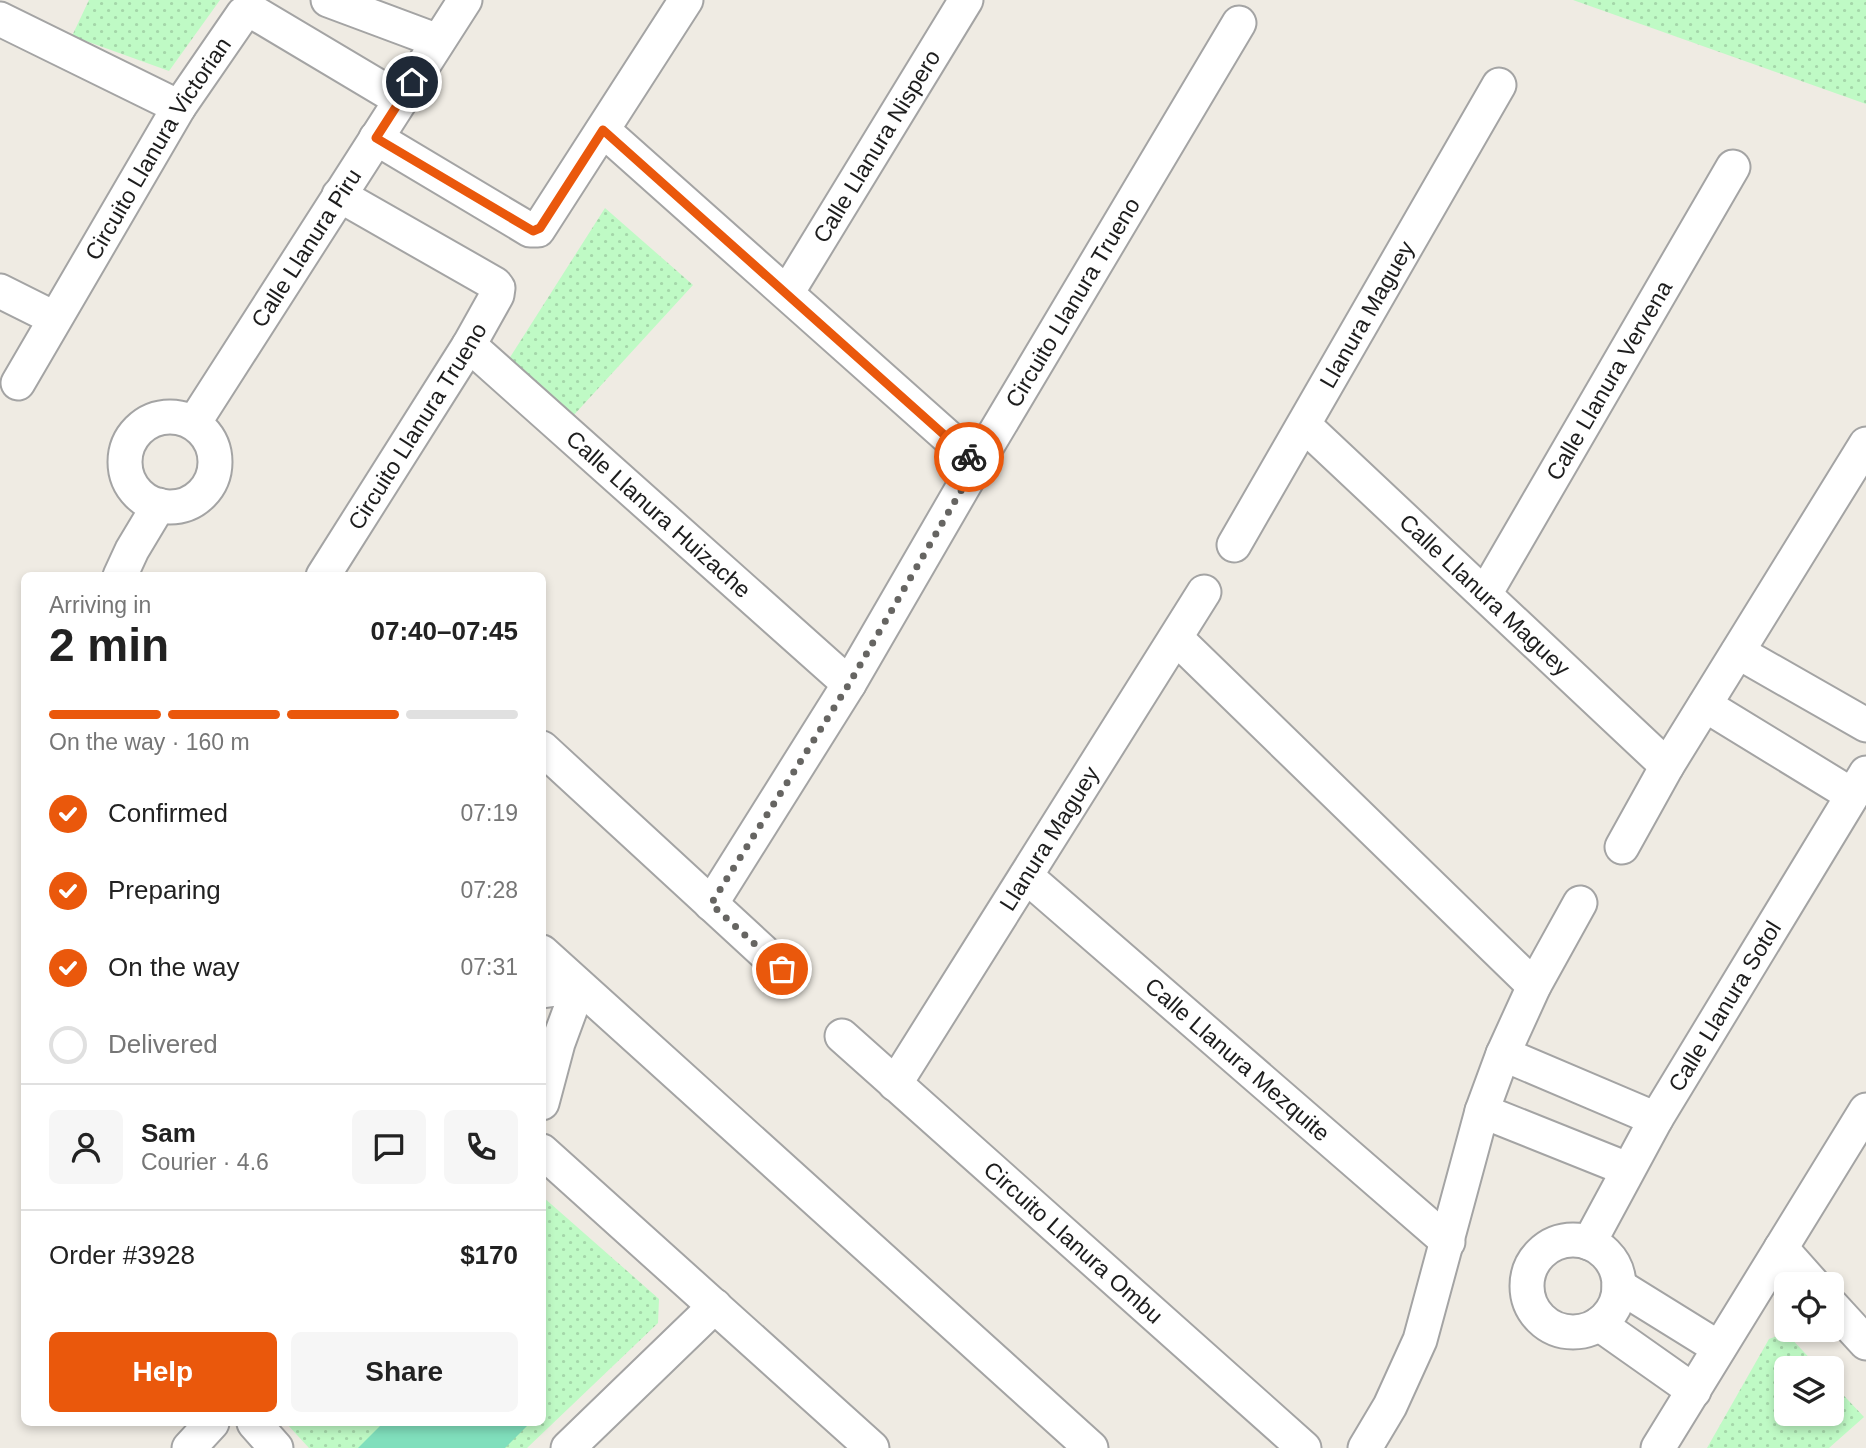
<!DOCTYPE html>
<html lang="en">
<head>
<meta charset="utf-8">
<style>
  :root { --surface:#fff; --page:#f6f6f6; --text:#222; --muted:#767676; --line:#e0e0e0; --accent:#ea580c }
  body { margin:0; font-family:Arial,sans-serif; background:var(--page); color:var(--text); height:100vh; display:flex; flex-direction:column; font-size:26px; white-space:nowrap }
  * { box-sizing:border-box; margin:0 }
  p { font-size:23px; color:var(--muted) }
  .icon { flex:none; width:38px; height:38px; fill:none; stroke:currentColor; stroke-width:2; stroke-linecap:round; stroke-linejoin:round }
  .map { position:relative; flex:1; overflow:hidden }
  .details { position:absolute; left:21px; top:572px; width:525px; height:854px; display:flex; flex-direction:column; background:var(--surface); border-radius:10px; box-shadow:0 4px 10px #0003 }
  .details>* { flex:none }
  .tools { position:absolute; left:1774px; top:1272px; display:grid; gap:14px }
  .tools a { display:grid; place-items:center; width:70px; height:70px; border-radius:10px; background:var(--surface); box-shadow:0 4px 10px #0003; font-size:35px }
  .pin { position:absolute; display:grid; place-items:center; width:60px; height:60px; color:#fff; margin:-30px; border:4px solid #fff; border-radius:50%; box-shadow:0 2px 7px #0007 }
  .courier { position:absolute; display:grid; place-items:center; width:70px; height:70px; margin:-35px; border:5px solid #ea580c; border-radius:50%; background:#fff; color:#222; box-shadow:0 2px 9px #0007 }
  .overview em { font-style:normal; font-weight:600 }
  .overview div { display:flex; flex-direction:column-reverse }
  .overview { display:flex; align-items:center; justify-content:space-between; height:119px; padding:0 28px }
  h1 { font-size:46px; font-weight:600; line-height:52px }
  .bar { display:grid; grid-template-columns:repeat(4,1fr); gap:10px 7px; align-content:center; height:84px; padding:0 28px }
  .bar i { height:9px; border-radius:5px; background:var(--line) }
  .bar .current { background:var(--accent) }
  .bar p { grid-column:span 4 }
  .line { display:flex; align-items:center; gap:18px; padding:0 28px; border-top:2px solid var(--line) }
  .line div { flex:1 }
  .round { display:grid; place-items:center; flex:none; width:74px; height:74px; border-radius:10px; background:var(--page) }
  ol { padding:0 28px; list-style:none }
  li { display:flex; align-items:center; gap:21px; height:77px }
  li p { margin-inline-start:auto }
  li .icon { padding:7px; border-radius:50%; background:var(--accent); color:#fff; stroke-width:4 }
  li:last-child { color:var(--muted) }
  li i { width:38px; height:38px; border:4px solid var(--line); border-radius:50% }
  .cta { display:flex; gap:14px; margin-top:auto; padding:14px 28px }
  .cta a { flex:1; height:80px; border-radius:10px; background:var(--accent); color:#fff; font-size:28px; font-weight:600; line-height:80px; text-align:center }
  .cta a+a { background:var(--page); color:var(--text) }
  .map>svg:first-child { display:block }
  .park { fill:url(#park-dots) }
  .pitch { fill:#80dfbc }
  .lines { fill:none; stroke-linecap:round; stroke-linejoin:round }
  .minor-casing { stroke:#a4a4a4; stroke-width:37 }
  .minor { stroke:#fff; stroke-width:33 }
  .done { stroke:#666562; stroke-width:7; stroke-dasharray:0 12.6 }
  .route { stroke:#ea580c; stroke-width:9 }
  .labels { text-anchor:middle; stroke-width:7; stroke-linejoin:round; paint-order:stroke }
  .street-label { font-size:23px; fill:#1d1d1d; stroke:#fff }
</style>
</head>
<body>
<div class="map">
<svg width="1866" height="1448" viewBox="0 0 1866 1448">
  <defs>
    <pattern id="park-dots" width="8" height="8" patternUnits="userSpaceOnUse" patternTransform="scale(1.75)"><rect width="8" height="8" fill="#bffac5"/><path d="M2 2h.1M6 6h.1" fill="none" stroke="#a4d6a9" stroke-width="1.8" stroke-linecap="round"/></pattern>
  </defs>
  <rect width="100%" height="100%" fill="#efebe3"/>
  <g class="park">
    <polygon points="89,0 220,0 169,71 72,36"/>
    <polygon points="1573,0 1866,0 1866,104"/>
    <polygon points="605,208 693,285 572,417 507,362"/>
    <polygon points="543,1197 659,1299 658,1323 527,1448 309,1448 286,1423 542,1423"/>
    <polygon points="1786,1333 1819,1368 1787,1368 1787,1414 1832,1414 1832,1383 1864,1417 1829,1448 1707,1448 1769,1339"/>
  </g>
  <polygon class="pitch" points="383,1423 530,1423 505,1448 358,1448"/>
  <g class="lines">
    <defs>
      <g id="minor">
        <polyline points="328,0 438,41"/>
        <polyline points="0,19 179,107"/>
        <polyline points="603,130 977,463"/>
        <polyline points="376,138 530,230 538,230 686,0"/>
        <polyline points="0,291 54,318"/>
        <path id="s1" d="M 787,293 L 966,0"/>
        <path id="s2" d="M 469,345 L 849,684"/>
        <path id="s3" d="M 18,383 L 179,107 L 243,14 L 255,13 L 401,100"/>
        <circle cx="170" cy="462" r="45"/>
        <path id="s4" d="M 194,423 L 465,0"/>
        <path id="s5" d="M 1304,425 L 1667,766"/>
        <path id="s6" d="M 1234,545 L 1499,85"/>
        <polyline points="120,576 132,550 159,505"/>
        <path id="s7" d="M 323,576 L 469,345 L 497,295 L 498,288 L 495,284 L 339,195"/>
        <path id="s8" d="M 1485,594 L 1733,167"/>
        <polyline points="1176,638 1534,986"/>
        <polyline points="1738,652 1866,725"/>
        <polyline points="1705,705 1852,795"/>
        <polyline points="542,748 782,969"/>
        <polyline points="1622,847 1667,766 1866,444"/>
        <path id="s9" d="M 1026,876 L 1448,1242"/>
        <path id="s10" d="M 711,904 L 849,684 L 977,463 L 1239,23"/>
        <polyline points="542,952 1091,1448"/>
        <polyline points="542,991 579,986"/>
        <path id="s11" d="M 842,1036 L 1304,1448"/>
        <polyline points="1503,1054 1656,1119"/>
        <path id="s12" d="M 895,1084 L 1204,592"/>
        <polyline points="542,1103 558,1043 579,986"/>
        <polyline points="1482,1111 1627,1169"/>
        <polyline points="542,1151 872,1448"/>
        <circle cx="1573" cy="1286" r="46"/>
        <path id="s13" d="M 1589,1243 L 1656,1119 L 1866,773"/>
        <polyline points="1781,1248 1813,1284"/>
        <polyline points="1619,1286 1719,1348"/>
        <polyline points="1832,1306 1866,1343"/>
        <polyline points="1599,1324 1694,1391"/>
        <polyline points="254,1423 276,1448"/>
        <polyline points="189,1448 212,1423"/>
        <polyline points="568,1448 715,1306"/>
        <polyline points="1365,1448 1390,1406 1420,1340 1482,1111 1503,1054 1534,986 1580,903"/>
        <polyline points="1658,1448 1866,1110"/>
      </g>
    </defs>
    <use href="#minor" class="minor-casing"/>
    <use href="#minor" class="minor"/>
  </g>
  <g class="lines">
    <polyline class="done" points="782,969 711,904 849,684 977,463 969,457"/>
    <polyline class="route" points="412,82 376,138 533,231 540,228 603,130 969,457"/>
  </g>
  <g class="labels">
    <g class="street-label">
      <text dy="8" stroke="none"><textPath href="#s1" startOffset="172">Calle Llanura Nispero</textPath></text>
      <text dy="8" stroke="none"><textPath href="#s3" startOffset="273">Circuito Llanura Victorian</textPath></text>
      <text dy="8" stroke="none"><textPath href="#s4" startOffset="208">Calle Llanura Piru</textPath></text>
      <text dy="8" stroke="none"><textPath href="#s10" startOffset="702">Circuito Llanura Trueno</textPath></text>
      <text dy="8" stroke="none"><textPath href="#s6" startOffset="266">Llanura Maguey</textPath></text>
      <text dy="8" stroke="none"><textPath href="#s8" startOffset="247">Calle Llanura Vervena</textPath></text>
      <text dy="8" stroke="none"><textPath href="#s7" startOffset="177">Circuito Llanura Trueno</textPath></text>
      <text dy="8" stroke="none"><textPath href="#s2" startOffset="254">Calle Llanura Huizache</textPath></text>
      <text dy="8" stroke="none"><textPath href="#s5" startOffset="248">Calle Llanura Maguey</textPath></text>
      <text dy="8" stroke="none"><textPath href="#s12" startOffset="290">Llanura Maguey</textPath></text>
      <text dy="8" stroke="none"><textPath href="#s13" startOffset="273">Calle Llanura Sotol</textPath></text>
      <text dy="8" stroke="none"><textPath href="#s9" startOffset="280">Calle Llanura Mezquite</textPath></text>
      <text dy="8" stroke="none"><textPath href="#s11" startOffset="310">Circuito Llanura Ombu</textPath></text>
    </g>
  </g>
</svg>
<div class="tools">
<a><svg class="icon" aria-label="locate" viewBox="0 0 24 24"><circle cx="12" cy="12" r="6"/><path d="M12 2v4M12 18v4M2 12h4M18 12h4"/></svg></a>
<a><svg class="icon" aria-label="layers" viewBox="0 0 24 24"><path d="M12 4l9 5-9 5-9-5zM3 14l9 5 9-5"/></svg></a>
</div>
<div class="pin" style="left:782px;top:969px;background:#ea580c"><svg class="icon" aria-label="bag" viewBox="0 0 24 24"><path d="M5 8h14l-1 12H6zM9 8a3 3 0 0 1 6 0"/></svg></div>
<div class="pin" style="left:412px;top:82px;background:#1f2937"><svg class="icon" aria-label="home" viewBox="0 0 24 24"><path d="M3 11l9-7 9 7M6 9v11h12V9"/></svg></div>
<div class="courier" style="left:969px;top:457px"><svg class="icon" aria-label="bike" viewBox="0 0 24 24"><circle cx="6" cy="16" r="4"/><circle cx="18" cy="16" r="4"/><path d="M6 16l4-8h5l3 8M10 8l3 8H6M13 5h3"/></svg></div>
<section class="details">
<div class="overview"><div><h1>2 min</h1><p>Arriving in</p></div><em>07:40–07:45</em></div>
<div class="bar"><i class="current"></i><i class="current"></i><i class="current"></i><i></i><p>On the way · 160 m</p></div>
<ol>
<li><svg class="icon" aria-label="check" viewBox="0 0 24 24"><path d="M5 12l5 5 9-10"/></svg>Confirmed<p>07:19</p></li>
<li><svg class="icon" aria-label="check" viewBox="0 0 24 24"><path d="M5 12l5 5 9-10"/></svg>Preparing<p>07:28</p></li>
<li><svg class="icon" aria-label="check" viewBox="0 0 24 24"><path d="M5 12l5 5 9-10"/></svg>On the way<p>07:31</p></li>
<li><i></i>Delivered</li>
</ol>
<div class="line" style="height:126px"><a class="round"><svg class="icon" aria-label="person" viewBox="0 0 24 24"><circle cx="12" cy="8" r="4"/><path d="M4 21q1-7 8-7t8 7"/></svg></a><div><b>Sam</b><p>Courier · 4.6</p></div><a class="round"><svg class="icon" aria-label="chat" viewBox="0 0 24 24"><path d="M4 5h16v11H9l-5 4z"/></svg></a><a class="round"><svg class="icon" aria-label="phone" viewBox="0 0 24 24"><path d="M5 4h4l2 5-3 2q2 4 5 5l2-3 5 2v4C11 20 4 13 5 4z"/></svg></a></div>
<div class="line" style="height:91px"><div>Order #3928</div><b>$170</b></div>
<div class="cta"><a>Help</a><a>Share</a></div>
</section>
</div>
</body>
</html>
